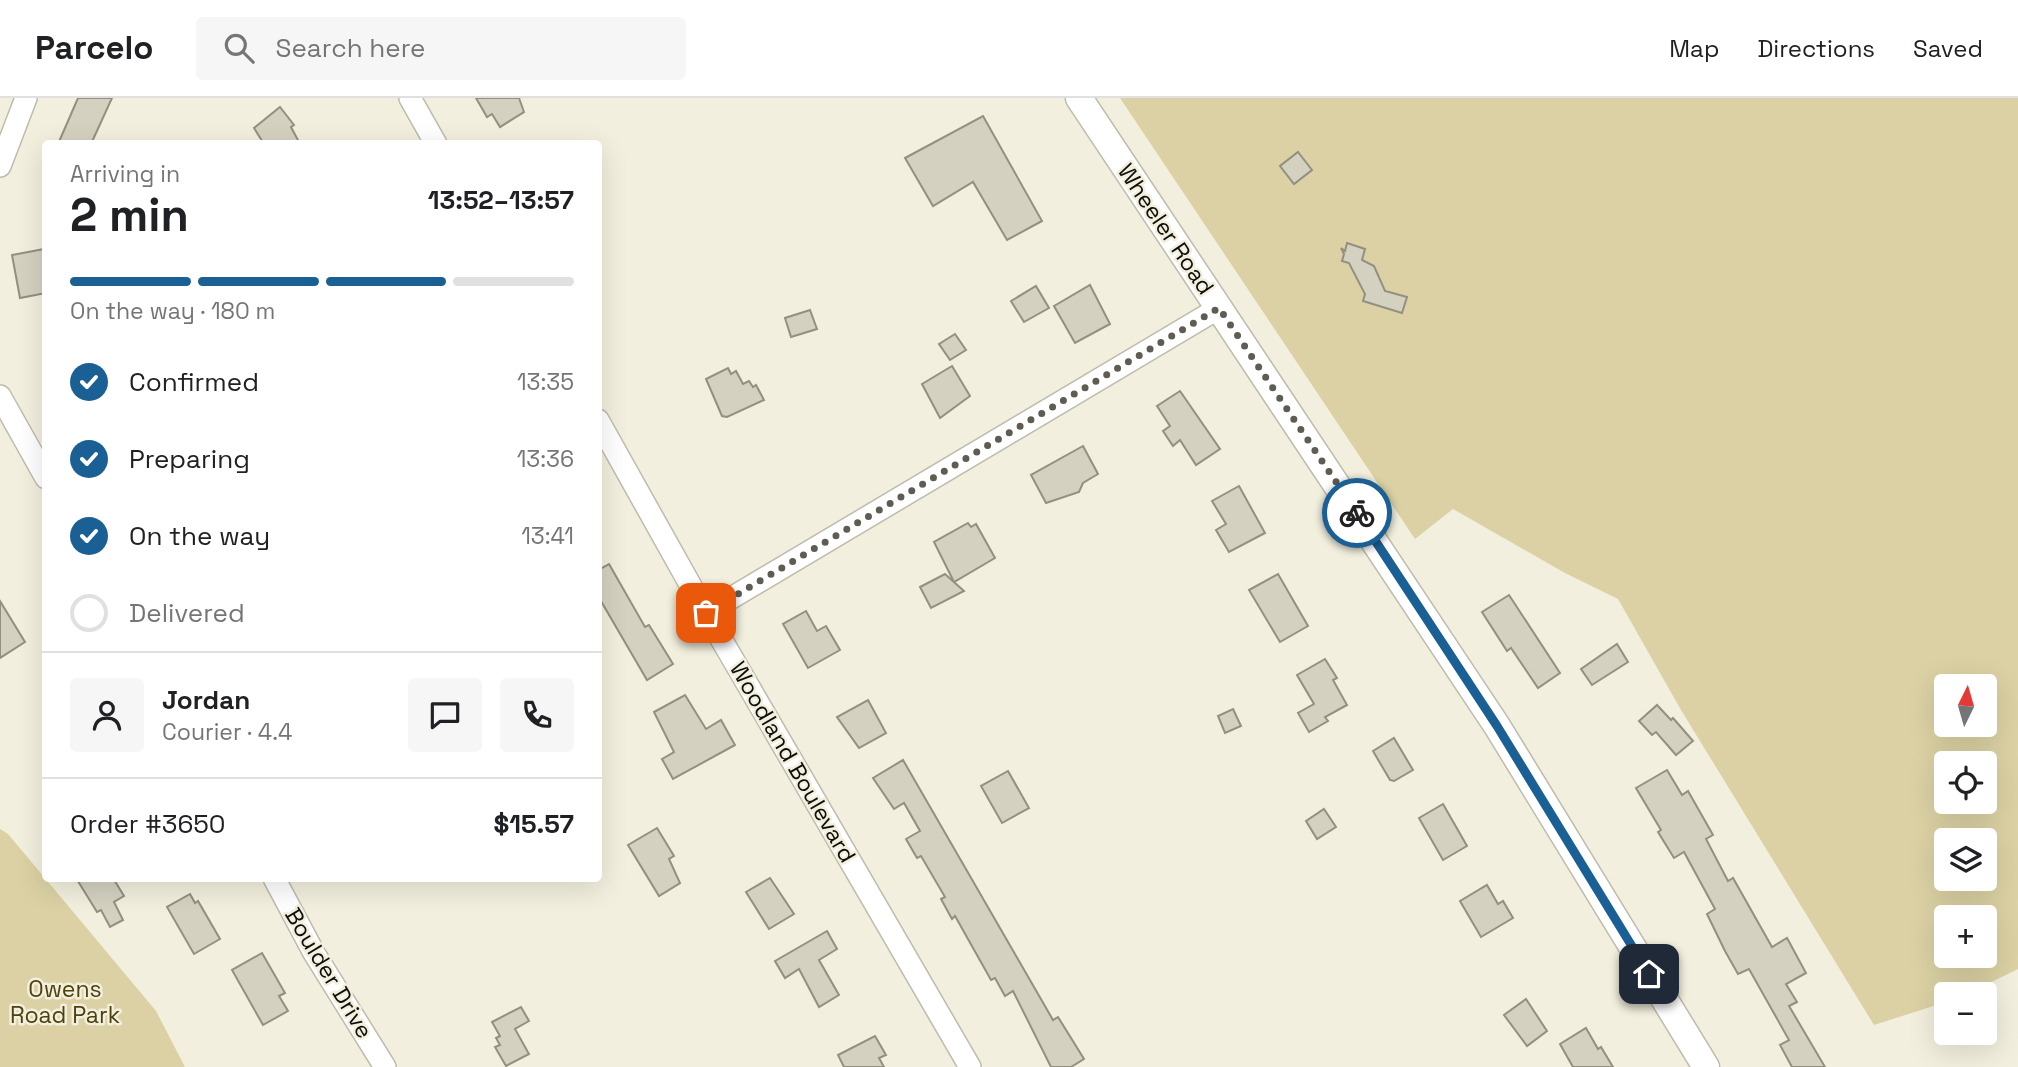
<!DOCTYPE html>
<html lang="en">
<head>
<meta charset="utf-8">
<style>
  :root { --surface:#fff; --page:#f6f6f6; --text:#202124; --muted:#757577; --line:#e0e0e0; --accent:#1a6094 }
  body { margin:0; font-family:"Space Grotesk",sans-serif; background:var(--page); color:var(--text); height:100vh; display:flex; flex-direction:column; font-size:26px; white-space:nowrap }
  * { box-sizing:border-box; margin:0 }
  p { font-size:23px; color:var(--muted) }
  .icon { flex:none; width:38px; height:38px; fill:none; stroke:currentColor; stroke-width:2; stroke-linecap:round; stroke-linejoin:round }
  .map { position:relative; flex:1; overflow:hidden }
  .side { position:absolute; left:42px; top:42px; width:560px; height:742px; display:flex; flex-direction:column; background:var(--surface); border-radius:7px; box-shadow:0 7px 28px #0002 }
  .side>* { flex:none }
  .needle { width:46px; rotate:5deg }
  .fabs { position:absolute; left:1934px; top:576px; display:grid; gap:14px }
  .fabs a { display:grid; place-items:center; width:63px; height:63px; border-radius:7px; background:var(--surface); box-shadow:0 7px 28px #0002; font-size:35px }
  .pin { position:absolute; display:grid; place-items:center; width:60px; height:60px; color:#fff; margin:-30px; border-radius:14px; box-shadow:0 4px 10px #0006 }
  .courier { position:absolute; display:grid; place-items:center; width:70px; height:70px; margin:-35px; border:5px solid #1a6094; border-radius:50%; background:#fff; color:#222; box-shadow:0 2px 9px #0007 }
  .summary em { font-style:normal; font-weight:700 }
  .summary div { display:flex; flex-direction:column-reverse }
  .summary { display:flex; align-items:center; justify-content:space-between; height:119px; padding:0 28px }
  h1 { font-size:46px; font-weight:700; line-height:52px }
  .bar { display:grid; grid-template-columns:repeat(4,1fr); gap:10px 7px; align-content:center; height:84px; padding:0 28px }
  .bar i { height:9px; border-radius:5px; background:var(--line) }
  .bar .on { background:var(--accent) }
  .bar p { grid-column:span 4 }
  .line { display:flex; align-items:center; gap:18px; padding:0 28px; border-top:2px solid var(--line) }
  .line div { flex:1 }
  .round { display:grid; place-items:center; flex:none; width:74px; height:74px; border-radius:7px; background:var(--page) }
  ol { padding:0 28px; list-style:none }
  li { display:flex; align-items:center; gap:21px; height:77px }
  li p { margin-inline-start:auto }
  li .icon { padding:7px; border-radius:50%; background:var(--accent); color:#fff; stroke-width:4 }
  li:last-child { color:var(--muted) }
  li i { width:38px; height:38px; border:4px solid var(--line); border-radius:50% }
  header { display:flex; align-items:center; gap:42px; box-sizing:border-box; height:98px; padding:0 35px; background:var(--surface); border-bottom:2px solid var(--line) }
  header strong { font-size:33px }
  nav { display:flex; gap:38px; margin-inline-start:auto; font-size:24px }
  .search { width:490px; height:63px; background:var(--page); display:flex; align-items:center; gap:18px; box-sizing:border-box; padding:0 24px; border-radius:7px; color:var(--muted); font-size:26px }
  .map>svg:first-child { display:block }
  .green { fill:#dbd1a4; fill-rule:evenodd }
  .building { fill:#d4d1c1; stroke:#938f81; stroke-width:2 }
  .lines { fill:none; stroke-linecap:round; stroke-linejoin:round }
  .minor-casing { stroke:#bfbbac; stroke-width:24 }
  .major-casing { stroke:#bfbbac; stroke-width:29 }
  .minor { stroke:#fff; stroke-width:21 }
  .major { stroke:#fff; stroke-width:26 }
  .done { stroke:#5e5c53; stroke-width:7; stroke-dasharray:0 12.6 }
  .route { stroke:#1a6094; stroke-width:9 }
  .labels { text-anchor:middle; stroke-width:5; stroke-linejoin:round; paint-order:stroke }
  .street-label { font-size:23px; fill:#0e0d08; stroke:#f2efde }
  .park-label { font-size:23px; fill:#4e420a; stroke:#f2efde }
</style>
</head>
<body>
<header>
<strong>Parcelo</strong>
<div class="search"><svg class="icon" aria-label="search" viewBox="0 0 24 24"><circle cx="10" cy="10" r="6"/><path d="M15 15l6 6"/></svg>Search here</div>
<nav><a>Map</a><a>Directions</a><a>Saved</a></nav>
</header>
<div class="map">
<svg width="2018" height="969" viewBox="0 0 2018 969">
  <rect width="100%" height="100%" fill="#f2efde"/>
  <g class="green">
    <path d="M 1120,0 L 2018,0 L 2018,871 L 1967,896 L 1946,896 L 1946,904 L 1874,927 L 1681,612 L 1618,501 L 1565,475 L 1453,411 L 1415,441 ZM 1946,588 L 1984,588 L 1984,626 L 1946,626 ZM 1946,665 L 1984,665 L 1984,704 L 1946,704 ZM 1946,742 L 1984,742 L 1984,780 L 1946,780 ZM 1946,819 L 1984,819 L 1984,858 L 1946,858 Z"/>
    <polygon points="0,731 8,736 156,913 185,969 0,969"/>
  </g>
  <g class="building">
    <polygon points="78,0 112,0 91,46 58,46"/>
    <polygon points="476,0 519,0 524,14 500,29 492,16 487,19"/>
    <polygon points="280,9 294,27 291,29 300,46 264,46 254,30"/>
    <polygon points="983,18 1042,123 1007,142 973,84 933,108 905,60"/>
    <polygon points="1298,54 1312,72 1294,86 1280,68"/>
    <polygon points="1347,145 1365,151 1362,162 1374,168 1385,193 1407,199 1402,215 1363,203 1365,196 1349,165 1342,163 1344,156 1341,150 1345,153"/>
    <polygon points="44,151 46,195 20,200 12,157"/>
    <polygon points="1090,187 1110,226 1075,245 1054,208"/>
    <polygon points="1036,188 1049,210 1024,224 1011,203"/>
    <polygon points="810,212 817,231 791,239 785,220"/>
    <polygon points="955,236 966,252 950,262 939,246"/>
    <polygon points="952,268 970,298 940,320 922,286"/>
    <polygon points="728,270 731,276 736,273 743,286 749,283 753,289 756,287 764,302 727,319 722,318 706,281"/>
    <polygon points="1180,293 1220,351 1196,367 1180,342 1173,348 1163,333 1170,328 1157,308"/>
    <polygon points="1083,348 1098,376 1083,385 1079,394 1046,405 1031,377"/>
    <polygon points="1239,388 1265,435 1229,454 1216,432 1226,426 1212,403"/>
    <polygon points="968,425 971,429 976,426 995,460 954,484 934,444"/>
    <polygon points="609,466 645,529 649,527 673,566 647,582 598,498 598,472"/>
    <polygon points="945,476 964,493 931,510 920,489"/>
    <polygon points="1278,476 1308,528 1280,544 1249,492"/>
    <polygon points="1509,497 1560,575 1538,590 1511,550 1507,553 1482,514"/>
    <polygon points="0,503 25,544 0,560"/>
    <polygon points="806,513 817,533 826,528 840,552 808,570 783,526"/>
    <polygon points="1617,546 1628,564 1592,587 1581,571"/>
    <polygon points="1325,561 1337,580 1333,582 1347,607 1325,619 1328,623 1309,634 1298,615 1314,606 1297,577"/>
    <polygon points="685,597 706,631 721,622 735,647 673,681 662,661 674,654 654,614"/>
    <polygon points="868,602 886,635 859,650 837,619"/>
    <polygon points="1657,607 1671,622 1673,620 1693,643 1676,657 1656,634 1652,637 1639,623"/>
    <polygon points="1233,611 1241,628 1225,635 1218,618"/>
    <polygon points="1394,640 1413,672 1394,683 1390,682 1373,653"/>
    <polygon points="903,662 1053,922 1058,919 1084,961 1071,969 1051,969 1013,893 1005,898 995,880 991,882 955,818 952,821 941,801 945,799 921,758 917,760 906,741 920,733 904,705 894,711 873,680"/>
    <polygon points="1667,672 1682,697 1688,693 1713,737 1706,741 1728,783 1733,780 1772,849 1787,840 1806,875 1786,886 1797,904 1789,908 1825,969 1792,969 1780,947 1789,942 1749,871 1738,876 1725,853 1707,816 1715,811 1684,754 1674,760 1658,734 1661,732 1636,690"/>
    <polygon points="1008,673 1029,710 1002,725 981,688"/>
    <polygon points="1443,706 1467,748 1443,762 1419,720"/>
    <polygon points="1324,711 1336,729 1317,741 1306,723"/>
    <polygon points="657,730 674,758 669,761 680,785 659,798 628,747"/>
    <polygon points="76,780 113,780 124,798 114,804 123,822 110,829 101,812 97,814"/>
    <polygon points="770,780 794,816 769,831 746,794"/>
    <polygon points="1487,787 1498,806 1503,803 1513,820 1481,839 1460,803"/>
    <polygon points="190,796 195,805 198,803 220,841 194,856 167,809"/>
    <polygon points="827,833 837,851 819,862 839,897 819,909 799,871 785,880 775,863"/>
    <polygon points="262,855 285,895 279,898 288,913 263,927 232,872"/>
    <polygon points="1526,901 1547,933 1527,948 1504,917"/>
    <polygon points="521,909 529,923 515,931 529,956 506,968 495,949 500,947 496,940 500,938 492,924"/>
    <polygon points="1586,930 1598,951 1601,949 1613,969 1573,969 1560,946"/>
    <polygon points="875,938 886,957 879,960 884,969 844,969 838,957"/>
  </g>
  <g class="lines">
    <defs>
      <g id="minor">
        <polyline points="410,0 436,46"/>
        <polyline points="0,68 26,0"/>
        <polyline points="0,298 46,380"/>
        <polyline points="598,322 706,515 970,969"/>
        <polyline points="706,515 1219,210"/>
        <polyline points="274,780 314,855 385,969"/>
      </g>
      <polyline id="major" points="1079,0 1497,628 1706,969"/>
    </defs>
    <use href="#minor" class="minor-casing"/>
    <use href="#major" class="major-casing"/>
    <use href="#minor" class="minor"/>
    <use href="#major" class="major"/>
  </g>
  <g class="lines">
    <polyline class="done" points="706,515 1219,210 1357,415"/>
    <polyline class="route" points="1357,415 1497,628 1649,876"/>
  </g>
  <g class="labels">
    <g class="street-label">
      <text transform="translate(1166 131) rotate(56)" y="8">Wheeler Road</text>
      <text transform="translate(793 664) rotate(60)" y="8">Woodland Boulevard</text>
      <text transform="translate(329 875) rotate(59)" y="8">Boulder Drive</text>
    </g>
    <g class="park-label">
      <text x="65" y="899">Owens<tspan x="65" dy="26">Road Park</tspan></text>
    </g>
  </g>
</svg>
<div class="fabs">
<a><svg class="needle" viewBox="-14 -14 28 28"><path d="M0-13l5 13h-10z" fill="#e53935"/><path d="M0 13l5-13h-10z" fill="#757577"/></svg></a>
<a><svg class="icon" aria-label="locate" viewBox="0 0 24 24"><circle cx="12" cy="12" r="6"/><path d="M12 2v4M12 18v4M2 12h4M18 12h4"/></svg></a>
<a><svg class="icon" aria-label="layers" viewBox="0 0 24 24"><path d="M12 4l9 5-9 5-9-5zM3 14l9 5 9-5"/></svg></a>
<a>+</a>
<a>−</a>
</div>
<div class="pin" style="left:706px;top:515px;background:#ea580c"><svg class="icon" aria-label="bag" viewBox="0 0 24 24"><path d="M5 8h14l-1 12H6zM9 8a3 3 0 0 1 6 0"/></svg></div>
<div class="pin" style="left:1649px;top:876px;background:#1f2937"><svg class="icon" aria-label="home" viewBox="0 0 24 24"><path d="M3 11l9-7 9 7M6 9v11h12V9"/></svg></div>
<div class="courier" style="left:1357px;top:415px"><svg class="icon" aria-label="bike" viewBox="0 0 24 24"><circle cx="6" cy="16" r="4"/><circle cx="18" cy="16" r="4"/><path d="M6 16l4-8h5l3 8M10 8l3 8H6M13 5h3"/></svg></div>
<section class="side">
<div class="summary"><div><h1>2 min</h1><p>Arriving in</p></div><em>13:52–13:57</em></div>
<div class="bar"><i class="on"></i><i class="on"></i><i class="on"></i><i></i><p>On the way · 180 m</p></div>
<ol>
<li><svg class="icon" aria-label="check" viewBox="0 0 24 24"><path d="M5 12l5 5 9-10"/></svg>Confirmed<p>13:35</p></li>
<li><svg class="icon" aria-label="check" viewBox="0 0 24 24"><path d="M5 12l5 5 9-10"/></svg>Preparing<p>13:36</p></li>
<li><svg class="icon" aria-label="check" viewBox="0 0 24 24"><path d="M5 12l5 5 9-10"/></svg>On the way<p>13:41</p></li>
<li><i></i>Delivered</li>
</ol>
<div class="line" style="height:126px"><a class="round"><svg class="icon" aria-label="person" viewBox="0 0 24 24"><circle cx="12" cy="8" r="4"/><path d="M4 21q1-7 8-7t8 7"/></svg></a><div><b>Jordan</b><p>Courier · 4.4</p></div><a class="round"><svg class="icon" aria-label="chat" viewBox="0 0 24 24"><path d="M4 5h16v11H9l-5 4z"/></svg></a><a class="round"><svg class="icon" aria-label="phone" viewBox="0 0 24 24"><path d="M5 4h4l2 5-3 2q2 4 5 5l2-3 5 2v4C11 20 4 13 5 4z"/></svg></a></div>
<div class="line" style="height:91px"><div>Order #3650</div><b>$15.57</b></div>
</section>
</div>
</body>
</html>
